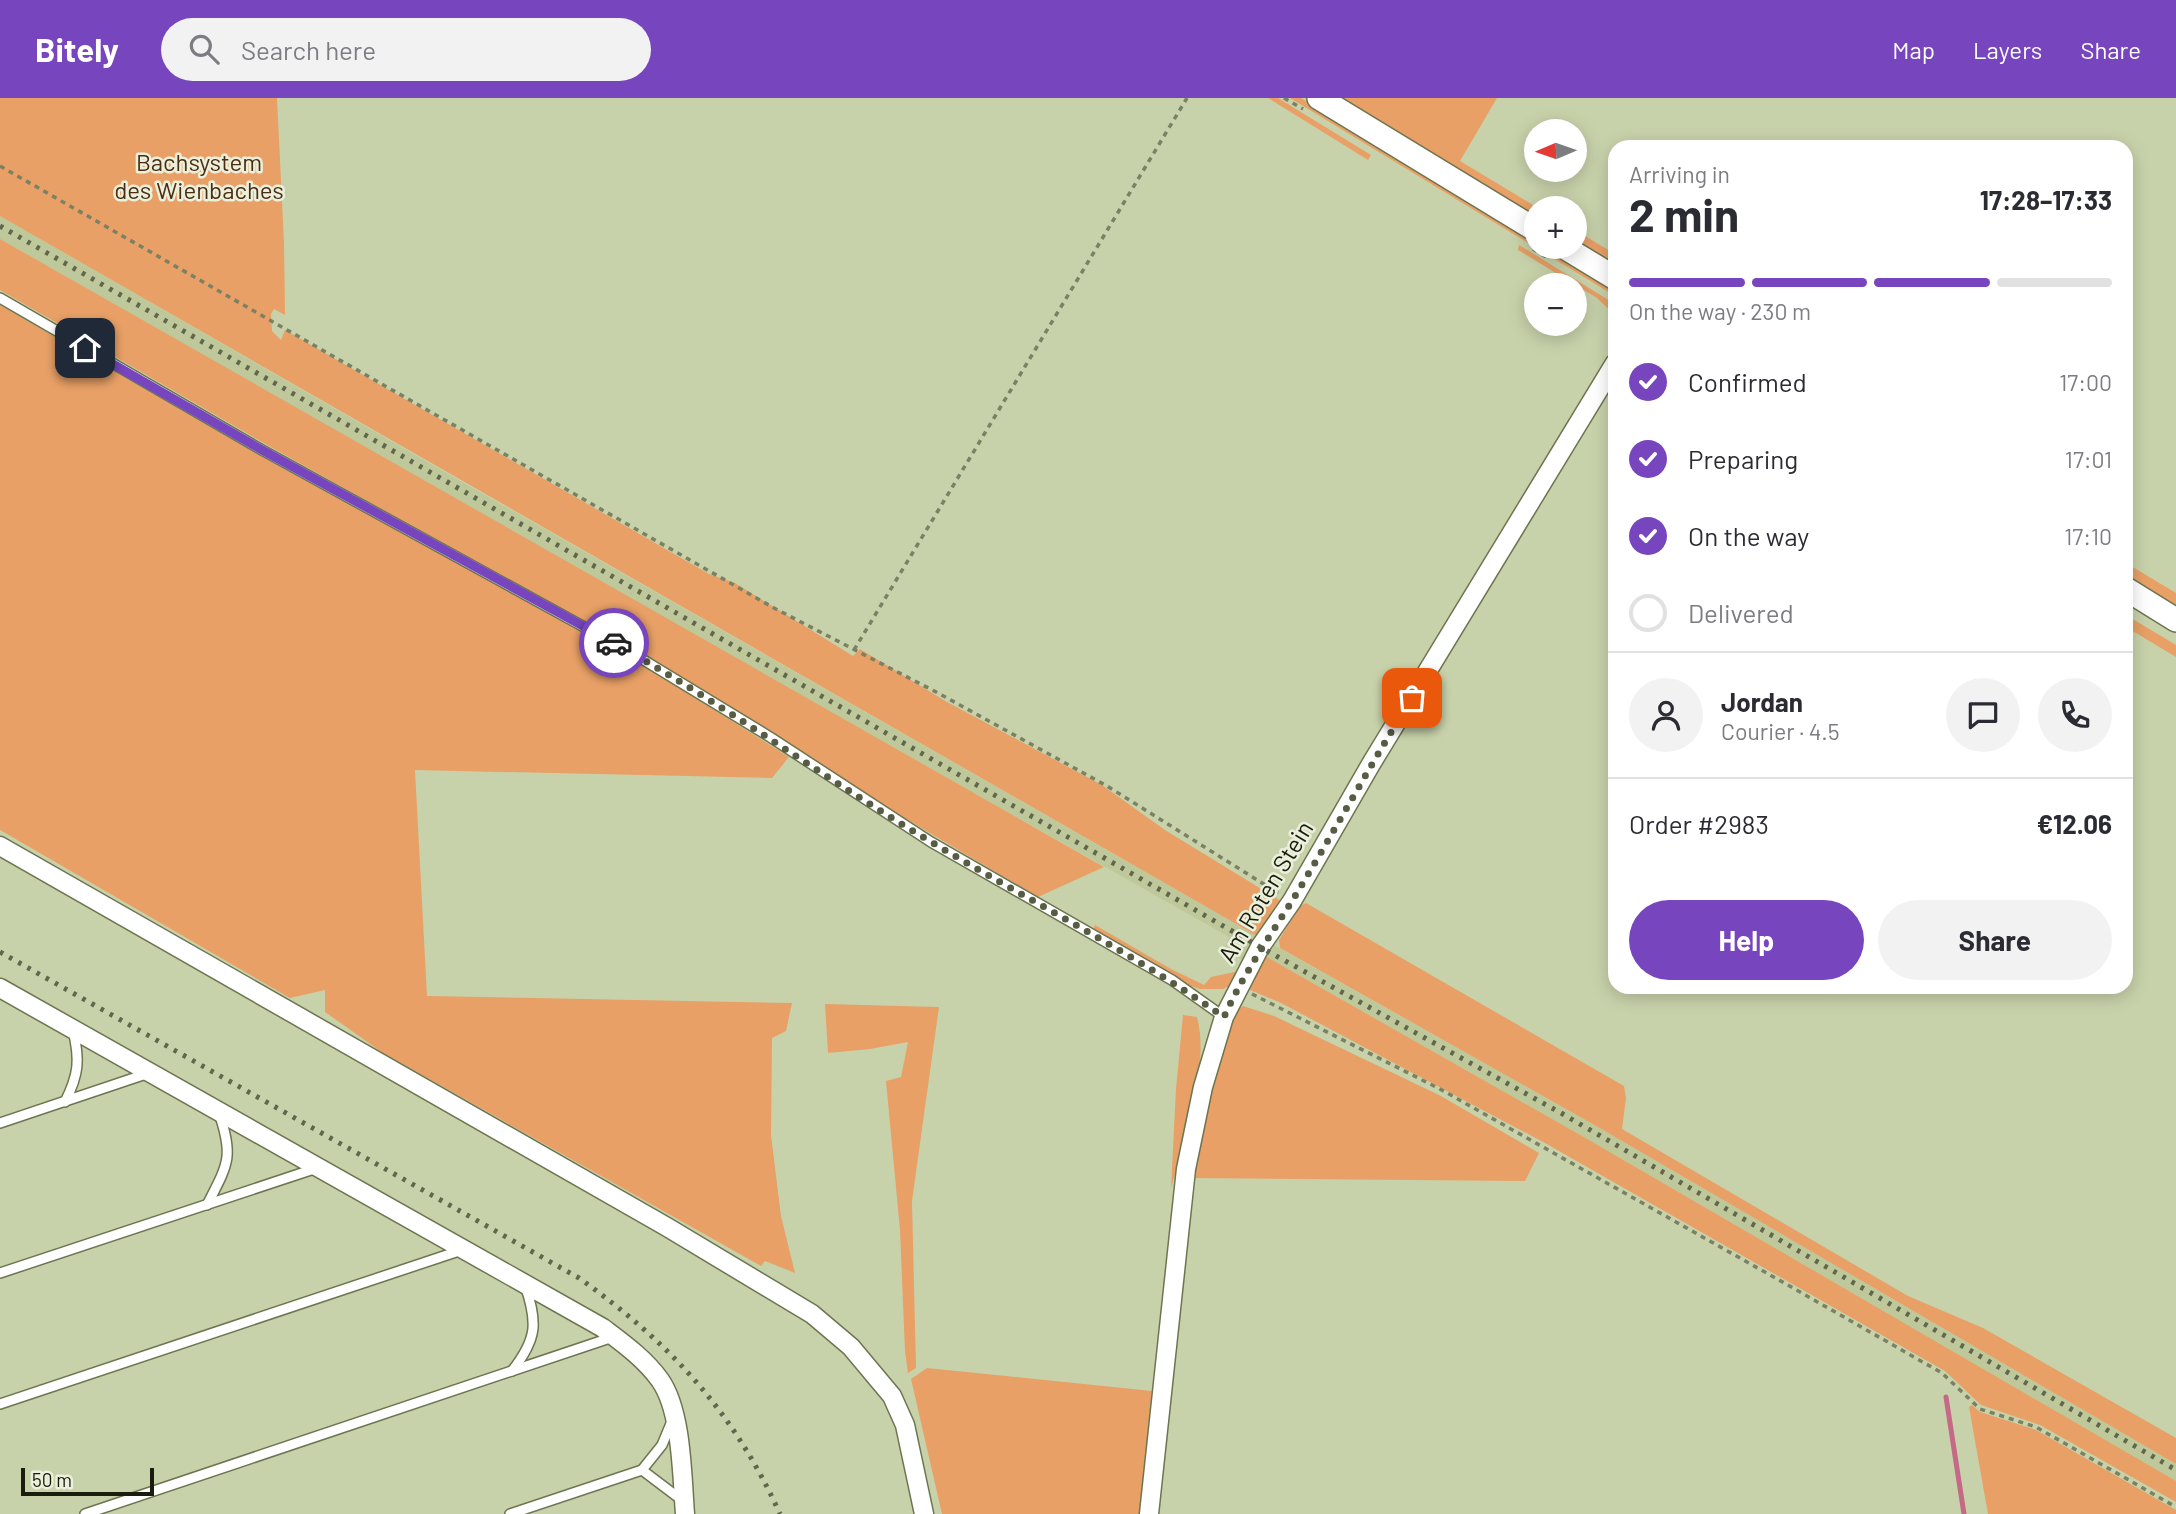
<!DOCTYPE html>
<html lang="en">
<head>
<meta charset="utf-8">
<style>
  :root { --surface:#fff; --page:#f2f2f3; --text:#2b2b33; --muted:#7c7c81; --line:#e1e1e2; --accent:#7745bd }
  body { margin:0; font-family:Barlow,sans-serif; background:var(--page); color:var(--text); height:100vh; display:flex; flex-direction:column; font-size:26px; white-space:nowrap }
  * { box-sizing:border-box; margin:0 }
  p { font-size:23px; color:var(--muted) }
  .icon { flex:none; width:38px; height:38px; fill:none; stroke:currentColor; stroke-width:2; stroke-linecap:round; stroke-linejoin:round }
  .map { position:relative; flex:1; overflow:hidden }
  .side { position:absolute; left:1608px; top:42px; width:525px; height:854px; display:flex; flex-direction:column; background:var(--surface); border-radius:21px; box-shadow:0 4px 18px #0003 }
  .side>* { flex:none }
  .needle { width:46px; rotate:268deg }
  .fabs { position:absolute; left:1524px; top:21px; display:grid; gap:14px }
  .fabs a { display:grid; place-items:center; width:63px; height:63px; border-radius:50%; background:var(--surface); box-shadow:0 4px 18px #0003; font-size:35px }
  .scale { position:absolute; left:21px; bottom:18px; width:133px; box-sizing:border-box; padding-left:7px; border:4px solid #1a1d0e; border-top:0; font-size:19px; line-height:24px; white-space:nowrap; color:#1a1d0e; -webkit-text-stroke:5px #ebf0dc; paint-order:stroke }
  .pin { position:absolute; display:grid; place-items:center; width:60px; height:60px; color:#fff; margin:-30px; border-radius:14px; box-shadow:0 4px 10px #0006 }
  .courier { position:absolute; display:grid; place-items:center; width:70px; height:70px; margin:-35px; border:5px solid #7745bd; border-radius:50%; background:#fff; color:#222; box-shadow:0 2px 9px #0007 }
  .headline em { font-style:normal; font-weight:700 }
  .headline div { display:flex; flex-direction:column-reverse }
  .headline { display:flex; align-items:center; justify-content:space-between; height:119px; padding:0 21px }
  h1 { font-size:46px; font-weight:700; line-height:52px }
  .bar { display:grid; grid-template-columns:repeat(4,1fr); gap:10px 7px; align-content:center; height:84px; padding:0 21px }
  .bar i { height:9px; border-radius:5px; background:var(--line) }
  .bar .current { background:var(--accent) }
  .bar p { grid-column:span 4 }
  .line { display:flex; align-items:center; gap:18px; padding:0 21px; border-top:2px solid var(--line) }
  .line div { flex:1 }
  .round { display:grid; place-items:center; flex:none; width:74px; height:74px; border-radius:37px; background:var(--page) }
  ol { padding:0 21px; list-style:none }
  li { display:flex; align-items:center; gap:21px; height:77px }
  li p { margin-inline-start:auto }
  li .icon { padding:7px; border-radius:50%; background:var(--accent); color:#fff; stroke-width:4 }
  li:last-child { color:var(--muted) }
  li i { width:38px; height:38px; border:4px solid var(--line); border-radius:50% }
  .button { display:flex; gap:14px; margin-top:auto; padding:14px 21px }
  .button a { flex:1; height:80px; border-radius:42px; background:var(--accent); color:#fff; font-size:28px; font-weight:700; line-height:80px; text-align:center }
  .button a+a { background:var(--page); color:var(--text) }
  header { display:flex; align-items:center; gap:42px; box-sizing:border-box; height:98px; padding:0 35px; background:var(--accent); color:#fff }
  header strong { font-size:33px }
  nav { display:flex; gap:38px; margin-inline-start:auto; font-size:24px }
  .search { width:490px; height:63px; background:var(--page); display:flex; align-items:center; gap:18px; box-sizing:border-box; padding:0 24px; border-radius:38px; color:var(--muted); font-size:26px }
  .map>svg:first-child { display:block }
  .built { fill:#bec89a }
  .green { fill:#e8a066 }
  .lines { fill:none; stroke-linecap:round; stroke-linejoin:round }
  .stream { stroke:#c56989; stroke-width:5 }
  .service-casing { stroke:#6c7550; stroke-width:12 }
  .minor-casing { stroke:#6c7550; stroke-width:21 }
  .tertiary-casing { stroke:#6c7550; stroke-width:26 }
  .path { stroke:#7a8164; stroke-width:3.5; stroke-dasharray:5 5; stroke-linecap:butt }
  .service { stroke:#fff; stroke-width:9 }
  .minor { stroke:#fff; stroke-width:18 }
  .tertiary { stroke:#fff; stroke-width:23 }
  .rail { stroke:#61674d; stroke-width:5; stroke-dasharray:3.5 7; stroke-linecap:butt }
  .done { stroke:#575c45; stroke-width:7; stroke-dasharray:0 12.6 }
  .route { stroke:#7745bd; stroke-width:9 }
  .labels { text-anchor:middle; stroke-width:5; stroke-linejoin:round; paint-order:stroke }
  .park-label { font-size:24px; fill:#4d2d12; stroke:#ebf0dc }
  .street-label { font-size:24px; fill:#1a1d0e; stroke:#ebf0dc }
</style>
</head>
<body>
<header>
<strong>Bitely</strong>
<div class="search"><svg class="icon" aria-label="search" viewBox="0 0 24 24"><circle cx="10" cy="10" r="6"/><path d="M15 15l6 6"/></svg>Search here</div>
<nav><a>Map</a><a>Layers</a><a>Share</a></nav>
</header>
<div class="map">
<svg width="2176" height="1416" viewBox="0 0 2176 1416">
  <rect width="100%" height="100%" fill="#c8d2aa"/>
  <g class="built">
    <polygon points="0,118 450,377 1259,839 1244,864 1224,851 1229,839 442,394 0,141"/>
    <polygon points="1272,846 1598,1029 2176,1366 2176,1383 1589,1042 1265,858"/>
  </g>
  <g class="green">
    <polygon points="0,0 277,0 284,145 285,217 274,211 271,216 272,233 281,242 285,232 709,476 735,485 853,558 860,551 947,604 1102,687 1165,732 1281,803 1259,839 0,118"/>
    <polygon points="1268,0 1278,0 1371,57 1368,62"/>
    <polygon points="1290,0 1301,0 1536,143 1536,149 1546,149 1615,191 1615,198"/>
    <polygon points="1340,0 1497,0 1460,63 1538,110 1536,110 1536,121"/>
    <polygon points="1575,132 1615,156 1615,169 1575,144"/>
    <polygon points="0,141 1104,769 1038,799 881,706 805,655 639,555 267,347 0,192"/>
    <polygon points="1519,147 1615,206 1615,217 1597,200 1518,152"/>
    <polygon points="0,207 266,361 635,562 789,659 772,680 415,672 427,898 792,905 786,933 772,940 771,1037 781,1118 795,1175 765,1163 761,1168 383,955 325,914 325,892 290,900 0,732"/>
    <polygon points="2126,465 2176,495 2176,510 2126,480"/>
    <polygon points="2126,517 2176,547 2176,559 2126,529"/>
    <polygon points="1306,805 1624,988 1626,1000 1622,1031 1908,1198 1983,1230 2176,1340 2176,1366 1598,1029 1280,850 1279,842 1300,808"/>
    <polygon points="1095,827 1171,871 1204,887 1211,879 1239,873 1231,887 1223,891 1200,891 1188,887 1174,877 1155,869 1093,832"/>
    <polygon points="1265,858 1589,1042 2176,1383 2176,1404 2040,1327 1981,1307 1945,1273 1545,1045 1281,905 1248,891"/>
    <polygon points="825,906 939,909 912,1103 916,1270 908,1275 905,1253 900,1132 886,983 901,979 908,944 870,951 828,955"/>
    <polygon points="1243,908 1274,918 1441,998 1539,1055 1525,1083 1191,1080 1198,1038 1235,913"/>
    <path d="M 1183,917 L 1197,919 C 1210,967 1185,1043 1171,1090 L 1176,991 Z"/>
    <polygon points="927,1270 1152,1293 1139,1416 942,1416 911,1281"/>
    <polygon points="1972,1307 1980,1314 2036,1332 2176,1412 2176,1416 1988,1416 1969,1309"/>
  </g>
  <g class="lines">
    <polyline class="stream" points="1946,1299 1964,1416"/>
    <defs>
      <g id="service">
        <polyline points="0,200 262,352 637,558 770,639 931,744 1172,882 1224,919"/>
        <path d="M 65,1004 C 79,976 80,962 73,932"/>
        <polyline points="0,1025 149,975"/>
        <path d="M 207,1107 C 228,1066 234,1059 219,1015"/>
        <polyline points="0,1175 317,1070"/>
        <path d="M 512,1273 C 537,1241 538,1225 525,1187"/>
        <polyline points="0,1306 462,1152"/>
        <polyline points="642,1372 662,1347 672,1323"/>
        <polyline points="85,1416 613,1239"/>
        <polyline points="510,1416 642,1372 683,1403"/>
      </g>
      <g id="minor">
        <polyline points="0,748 667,1129 812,1216 851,1249 892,1298 905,1327 924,1416"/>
        <path d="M 0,890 L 603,1230 C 624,1246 645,1261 660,1282 C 682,1313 682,1378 685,1416"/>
        <polyline points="1149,1416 1186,1071 1203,989 1224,919 1260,849 1292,803 1371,666 1615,265"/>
      </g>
      <g id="tertiary">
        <polyline points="1319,0 1536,132"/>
        <polyline points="1564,149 1615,180"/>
        <polyline points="2126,491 2176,522"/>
      </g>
    </defs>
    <use href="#service" class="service-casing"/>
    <use href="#minor" class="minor-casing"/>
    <use href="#tertiary" class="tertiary-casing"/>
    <g class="path">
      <polyline points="1284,0 1303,11"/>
      <polyline points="0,68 774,510 938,595 1107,688 1278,795"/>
      <polyline points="1533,151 1548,160"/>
      <polyline points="854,552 1187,0"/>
      <polyline points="1252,896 1440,991 1779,1182 1942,1275 1980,1311 2036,1329 2176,1409"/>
    </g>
    <use href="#service" class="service"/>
    <use href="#minor" class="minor"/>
    <use href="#tertiary" class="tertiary"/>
    <g class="rail">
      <polyline points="0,128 1260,849 1561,1015 2176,1372"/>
      <path d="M 0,854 L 579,1180 C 670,1245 734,1314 780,1416"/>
    </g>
  </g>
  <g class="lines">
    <path class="done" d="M 614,545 C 724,606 825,681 933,745 C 1030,803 1131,854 1224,919 C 1243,877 1268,841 1292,803 C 1333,736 1370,667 1412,600"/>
    <polyline class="route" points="85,250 262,352 614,545"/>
  </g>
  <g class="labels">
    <g class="park-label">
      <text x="199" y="73">Bachsystem<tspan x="199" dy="28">des Wienbaches</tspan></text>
    </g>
    <g class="street-label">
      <text transform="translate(1266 794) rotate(-59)" y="8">Am Roten Stein</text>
    </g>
  </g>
</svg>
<div class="fabs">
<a><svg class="needle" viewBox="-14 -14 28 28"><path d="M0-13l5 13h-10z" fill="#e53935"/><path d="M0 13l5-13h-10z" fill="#7c7c81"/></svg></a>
<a>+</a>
<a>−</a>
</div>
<div class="scale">50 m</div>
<div class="pin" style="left:1412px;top:600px;background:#ea580c"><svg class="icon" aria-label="bag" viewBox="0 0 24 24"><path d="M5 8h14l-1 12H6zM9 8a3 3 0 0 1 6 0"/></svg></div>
<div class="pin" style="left:85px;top:250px;background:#1f2937"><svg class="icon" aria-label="home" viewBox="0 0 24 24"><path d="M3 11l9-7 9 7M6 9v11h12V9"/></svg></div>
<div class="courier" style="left:614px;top:545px"><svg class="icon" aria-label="car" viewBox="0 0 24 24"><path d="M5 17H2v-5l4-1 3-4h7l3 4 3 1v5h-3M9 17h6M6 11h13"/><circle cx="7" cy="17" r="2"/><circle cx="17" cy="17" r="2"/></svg></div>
<section class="side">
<div class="headline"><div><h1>2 min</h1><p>Arriving in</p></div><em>17:28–17:33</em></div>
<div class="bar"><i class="current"></i><i class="current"></i><i class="current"></i><i></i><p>On the way · 230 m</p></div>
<ol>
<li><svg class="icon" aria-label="check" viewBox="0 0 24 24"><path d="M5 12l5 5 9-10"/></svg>Confirmed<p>17:00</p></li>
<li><svg class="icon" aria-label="check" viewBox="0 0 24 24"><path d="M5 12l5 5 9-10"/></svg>Preparing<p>17:01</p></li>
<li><svg class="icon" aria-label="check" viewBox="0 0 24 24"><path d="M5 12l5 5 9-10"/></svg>On the way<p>17:10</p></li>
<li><i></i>Delivered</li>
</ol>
<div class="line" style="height:126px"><a class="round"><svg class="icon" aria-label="person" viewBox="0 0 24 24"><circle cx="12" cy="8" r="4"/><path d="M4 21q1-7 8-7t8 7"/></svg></a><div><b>Jordan</b><p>Courier · 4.5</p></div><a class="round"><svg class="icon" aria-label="chat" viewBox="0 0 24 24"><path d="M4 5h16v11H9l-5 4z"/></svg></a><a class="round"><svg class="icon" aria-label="phone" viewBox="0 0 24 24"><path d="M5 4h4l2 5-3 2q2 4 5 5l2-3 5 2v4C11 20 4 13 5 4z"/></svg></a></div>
<div class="line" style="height:91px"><div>Order #2983</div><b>€12.06</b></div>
<div class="button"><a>Help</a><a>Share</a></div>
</section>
</div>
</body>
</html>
